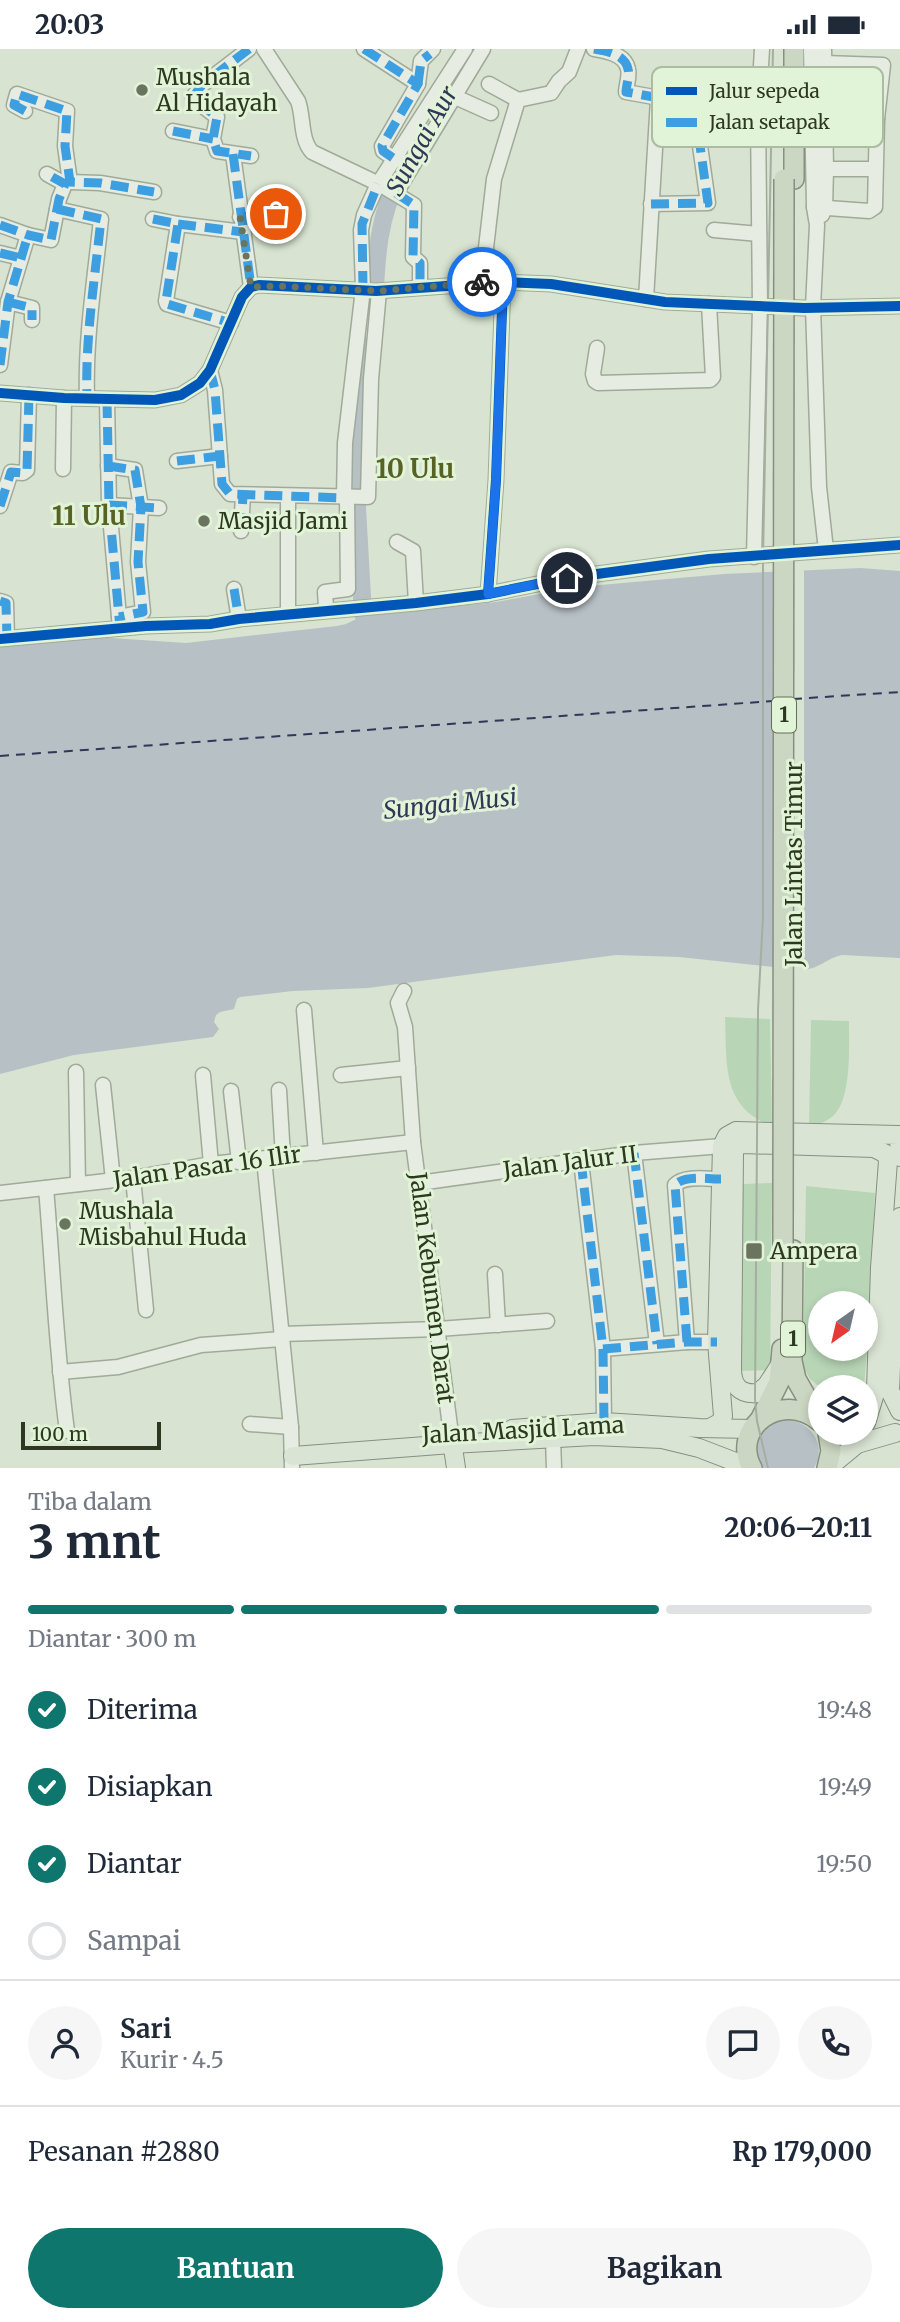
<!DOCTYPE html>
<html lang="id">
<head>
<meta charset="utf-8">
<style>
  :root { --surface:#fff; --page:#f6f6f7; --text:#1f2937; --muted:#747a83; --line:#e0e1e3; --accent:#0f766e }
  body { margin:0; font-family:Merriweather,serif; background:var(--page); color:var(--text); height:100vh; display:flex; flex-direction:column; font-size:26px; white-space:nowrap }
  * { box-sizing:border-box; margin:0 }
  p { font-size:23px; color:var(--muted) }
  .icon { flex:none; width:38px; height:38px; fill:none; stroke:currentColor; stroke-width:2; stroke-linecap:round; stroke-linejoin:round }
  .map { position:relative; height:1419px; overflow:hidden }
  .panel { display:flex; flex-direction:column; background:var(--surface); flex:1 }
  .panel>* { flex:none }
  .needle { width:46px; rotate:214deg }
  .controls { position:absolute; left:808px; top:1242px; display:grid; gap:14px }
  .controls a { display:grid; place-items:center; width:70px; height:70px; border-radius:50%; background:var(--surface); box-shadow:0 4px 10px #0003; font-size:35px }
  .scale { position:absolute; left:21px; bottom:18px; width:140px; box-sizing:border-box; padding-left:7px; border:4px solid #2e3821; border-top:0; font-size:19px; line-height:24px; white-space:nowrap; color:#2e3821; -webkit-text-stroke:5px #e1f4d8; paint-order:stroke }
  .pin { position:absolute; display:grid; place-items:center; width:60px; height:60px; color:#fff; margin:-30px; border:4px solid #fff; border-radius:50%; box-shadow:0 2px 7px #0007 }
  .courier { position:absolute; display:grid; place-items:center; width:70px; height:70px; margin:-35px; border:5px solid #1a73e8; border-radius:50%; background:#fff; color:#222; box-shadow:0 2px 9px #0007 }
  .headline em { font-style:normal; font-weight:700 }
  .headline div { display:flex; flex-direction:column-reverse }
  .headline { display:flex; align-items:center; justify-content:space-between; height:119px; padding:0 28px }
  h1 { font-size:46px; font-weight:700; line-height:52px }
  .bar { display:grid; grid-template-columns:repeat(4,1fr); gap:10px 7px; align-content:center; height:84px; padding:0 28px }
  .bar i { height:9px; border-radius:5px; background:var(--line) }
  .bar .selected { background:var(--accent) }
  .bar p { grid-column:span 4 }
  .line { display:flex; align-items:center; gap:18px; padding:0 28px; border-top:2px solid var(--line) }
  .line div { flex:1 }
  .round { display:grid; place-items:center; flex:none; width:74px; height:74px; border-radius:37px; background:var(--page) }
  ol { padding:0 28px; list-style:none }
  li { display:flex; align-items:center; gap:21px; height:77px }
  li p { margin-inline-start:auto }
  li .icon { padding:7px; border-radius:50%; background:var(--accent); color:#fff; stroke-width:4 }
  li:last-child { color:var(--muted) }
  li i { width:38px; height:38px; border:4px solid var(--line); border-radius:50% }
  .button { display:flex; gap:14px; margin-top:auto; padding:14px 28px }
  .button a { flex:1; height:80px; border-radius:42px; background:var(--accent); color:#fff; font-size:28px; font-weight:700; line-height:80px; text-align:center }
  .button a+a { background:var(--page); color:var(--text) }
  .status { display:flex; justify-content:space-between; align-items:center; height:49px; padding:0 35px; background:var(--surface); direction:ltr }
  .status svg { height:19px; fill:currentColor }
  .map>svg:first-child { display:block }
  .green { fill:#b8d5b6; fill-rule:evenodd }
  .water { fill:#b7c0c5 }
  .pier { fill:#d8e4d1 }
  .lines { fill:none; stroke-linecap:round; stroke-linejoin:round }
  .river { stroke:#b7c0c5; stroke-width:18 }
  .ferry { stroke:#323657; stroke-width:2; stroke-dasharray:9 7; stroke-linecap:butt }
  .minor-casing { stroke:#a0aa99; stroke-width:17 }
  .major-casing { stroke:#878f80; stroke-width:20 }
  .highway-casing { stroke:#878f80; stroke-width:22 }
  .minor { stroke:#e6ece2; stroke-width:14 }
  .major { stroke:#dae4d4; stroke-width:18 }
  .highway { stroke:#cbd7c2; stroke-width:19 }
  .tram { stroke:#a6ada1; stroke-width:2 }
  .highway-bridge-casing { stroke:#878f80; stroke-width:22; stroke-linecap:butt }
  .highway-bridge { stroke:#cbd7c2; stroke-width:19 }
  .quiet { stroke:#3d9ee0; stroke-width:9; stroke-dasharray:18 9; stroke-linecap:butt }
  .cycleway-casing { stroke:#e1f4d8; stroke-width:15 }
  .cycleway { stroke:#0057b8; stroke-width:10 }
  .done { stroke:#6a745f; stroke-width:7; stroke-dasharray:0 12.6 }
  .route { stroke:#1a73e8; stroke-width:9 }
  .poi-dot { fill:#6a745f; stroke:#e1f4d8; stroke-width:2.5 }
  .labels { text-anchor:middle; stroke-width:6; stroke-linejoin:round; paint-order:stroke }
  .shield { fill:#e1f4d8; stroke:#647058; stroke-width:2 }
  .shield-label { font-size:21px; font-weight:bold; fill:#2e3821 }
  .poi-label { font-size:23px; fill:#2e3821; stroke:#e1f4d8; text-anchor:start }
  .street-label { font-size:23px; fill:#2e3821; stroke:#e1f4d8 }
  .water-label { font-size:24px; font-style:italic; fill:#323657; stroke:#e1f4d8 }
  .quarter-label { font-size:26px; font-weight:bold; fill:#586224; stroke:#e1f4d8 }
  .key { fill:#e1f4d8; stroke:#abbca1; stroke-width:2 }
  .key-label { font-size:19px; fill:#2e3821 }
</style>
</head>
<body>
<div class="status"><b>20:03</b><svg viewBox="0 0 49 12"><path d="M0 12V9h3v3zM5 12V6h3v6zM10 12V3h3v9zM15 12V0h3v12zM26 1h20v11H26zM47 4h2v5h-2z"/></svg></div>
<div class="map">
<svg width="900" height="1419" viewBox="0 0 900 1419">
  <rect width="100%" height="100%" fill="#d8e4d1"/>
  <g class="green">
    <path d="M 725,968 L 770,970 L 772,1077 C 721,1058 727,1014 725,968 Z"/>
    <path d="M 811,971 L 849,972 C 849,996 852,1051 833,1067 C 826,1073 817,1076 809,1080 Z"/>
    <polygon points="772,1134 770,1321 739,1322 742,1135"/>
    <path d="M 806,1137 L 875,1144 L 868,1293 L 864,1336 L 861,1339 L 821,1339 L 810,1330 L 803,1317 ZM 821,1255 L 866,1255 L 866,1300 L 821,1300 Z"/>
  </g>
  <g class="water">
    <path d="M 861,519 L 900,522 L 900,909 L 842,906 C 827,909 818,921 801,921 L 679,908 L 616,906 L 368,939 L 293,942 L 240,948 L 237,950 L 234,960 L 220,963 L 216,966 L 214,973 L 219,980 L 213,988 L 74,1006 L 0,1025 L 0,597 L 97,588 L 186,594 L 337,577 L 346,575 L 371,563 L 420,561 L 496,553 L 578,538 L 724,525 Z"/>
    <path d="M 786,1370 C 810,1373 828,1395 814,1419 L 760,1419 C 747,1396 762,1374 786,1370 Z"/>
  </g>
  <polygon class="pier" points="804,518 804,925 801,925 773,922 773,519"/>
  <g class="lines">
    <g class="river">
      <path d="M 374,259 C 376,216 377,168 399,130"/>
      <polyline points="363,565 355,423 356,370 369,297"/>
    </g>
    <g class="ferry">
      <polyline points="793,650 900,643"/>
      <polyline points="0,707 773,652"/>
    </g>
    <defs>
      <g id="minor">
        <polyline points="249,0 202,36 193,48 195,51 217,68 213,90 217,102 251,107"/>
        <path d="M 264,0 L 298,52 C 304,68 300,90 312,103 L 381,136 L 414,156 L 413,208 L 420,214 L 420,238"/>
        <polyline points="364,0 418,35 382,97 383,102 396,111"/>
        <path d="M 594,0 C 606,2 625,5 628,20 C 630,27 626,37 626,43 L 676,52 L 685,68 L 758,66"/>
        <polyline points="811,0 814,158 817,176 813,258 819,438 826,501"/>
        <polyline points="824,14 883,16 877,70"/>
        <polyline points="418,35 421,12 433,0"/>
        <polyline points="489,35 518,51"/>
        <polyline points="453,47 491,64"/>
        <polyline points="25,62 14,56 17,45 67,62 65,97 70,133 100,134 154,143"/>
        <polyline points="173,82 213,90"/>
        <polyline points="233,105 251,238"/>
        <polyline points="826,120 875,120"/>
        <polyline points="396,144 483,0"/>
        <polyline points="651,155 708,154 696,68"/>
        <polyline points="814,158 869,162 875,158 877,70 825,66"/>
        <path d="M 57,160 L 101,170 C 95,229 85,289 87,349"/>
        <polyline points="822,166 825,159 826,120 824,0"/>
        <polyline points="240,168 276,165 288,161"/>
        <polyline points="153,170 178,175 166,252 167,255 231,274"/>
        <polyline points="178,175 243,183"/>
        <polyline points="0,176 28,186 51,191 59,150 65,135 47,125"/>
        <polyline points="714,181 759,185"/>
        <polyline points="0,204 21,209"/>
        <polyline points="482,233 494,130 518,51 551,44 559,32 569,23 578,0"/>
        <polyline points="503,233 496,431 488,545 567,529 709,510 900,496"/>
        <polyline points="646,250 658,50"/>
        <polyline points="8,253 32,259 32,271"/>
        <polyline points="597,299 593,325 595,332 598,334 710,331 713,328 709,255"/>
        <polyline points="0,316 8,253 28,186"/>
        <polyline points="210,321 215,341 222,435 230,445 368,448 371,330 379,242"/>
        <polyline points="0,344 64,349 155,351 181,346 200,334 210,321 242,248 251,238 259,236 376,242 503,233 551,235 665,253 804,259 900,257"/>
        <polyline points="107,351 109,456 120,579"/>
        <polyline points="177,412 220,407"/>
        <polyline points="108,417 135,421 141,458 138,513 143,563 119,568"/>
        <polyline points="63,420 64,349"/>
        <polyline points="344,449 345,394 363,240 361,181 364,166 378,135 465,0"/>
        <polyline points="109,456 159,459"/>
        <polyline points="0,457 11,423 23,424 27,421 29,346"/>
        <polyline points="241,482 243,446"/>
        <polyline points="397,493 413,502 416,554"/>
        <polyline points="754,508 760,258 758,66 762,0"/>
        <polyline points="234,540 239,570"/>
        <polyline points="0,552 6,554 7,589"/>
        <polyline points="326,558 325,543 348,540 347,449"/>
        <polyline points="288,562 288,447"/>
        <polyline points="0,590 146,577 210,575 239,570 416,554 488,545"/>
        <polyline points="404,942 398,954 405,978 413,1093 451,1385"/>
        <polyline points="304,961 316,1104"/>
        <polyline points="76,1023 78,1135"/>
        <polyline points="203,1026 211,1115"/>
        <polyline points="341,1026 408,1019"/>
        <polyline points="103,1036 113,1131"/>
        <polyline points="279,1041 283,1108"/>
        <polyline points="231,1042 239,1113"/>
        <polyline points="634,1104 657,1295"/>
        <polyline points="264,1110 291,1378 292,1419"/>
        <polyline points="581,1112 603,1300 604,1373"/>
        <polyline points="133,1129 146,1261"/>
        <polyline points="419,1134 634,1104 722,1097"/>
        <path d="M 46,1139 C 53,1220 56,1301 67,1382"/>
        <polyline points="0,1144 133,1129 211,1115 413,1093"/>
        <polyline points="495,1225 498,1276"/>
        <polyline points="282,1285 438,1280 547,1272"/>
        <path d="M 687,1293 L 675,1136 C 684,1126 707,1130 721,1130"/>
        <polyline points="603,1300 687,1293 717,1293"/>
        <polyline points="60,1323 118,1318 201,1296 282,1290"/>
        <polyline points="250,1375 291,1378"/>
        <polyline points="553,1389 554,1419"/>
      </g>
      <g id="major">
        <polyline points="900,1168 895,1219 890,1342 900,1362"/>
        <path d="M 780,1316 L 767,1336 L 758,1344 C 739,1346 732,1336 732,1319 L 734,1103 L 736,1098 L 742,1095 L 874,1099 L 886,1105 L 888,1112 L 880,1219 L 876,1341 L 866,1374"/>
        <polyline points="710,1379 721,1373 723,1367 717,1293 722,1097 727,1087 736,1082 899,1086 900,1108"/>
        <polyline points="512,1380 604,1373 699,1379 753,1380"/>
        <polyline points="451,1385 456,1419"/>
        <polyline points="293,1407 452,1395 594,1387 662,1390 699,1399 751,1419"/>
        <polyline points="828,1419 857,1395 895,1384"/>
      </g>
      <g id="highway">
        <polyline points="794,0 794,130"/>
        <polyline points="793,1201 792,1312 796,1330 820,1372"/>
        <polyline points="760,1371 779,1333 782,1300"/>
        <path d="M 752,1419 C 730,1378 782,1341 819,1372"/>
        <polyline points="827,1419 831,1402 828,1384"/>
      </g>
    </defs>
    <use href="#minor" class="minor-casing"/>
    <use href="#major" class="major-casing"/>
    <use href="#highway" class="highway-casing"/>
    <use href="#minor" class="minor"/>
    <use href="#major" class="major"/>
    <use href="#highway" class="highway"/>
    <polyline class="tram" points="768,1419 757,1372 755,1350 758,961 763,868 763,509 773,0"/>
    <defs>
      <polyline id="highway-bridge" points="783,1201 784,130"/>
    </defs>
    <use href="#highway-bridge" class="highway-bridge-casing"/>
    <use href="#highway-bridge" class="highway-bridge"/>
    <g class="quiet">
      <polyline points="249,0 202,36 193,48 195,51 217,68 213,90 217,102 251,107"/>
      <polyline points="364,0 418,35 382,97 383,102 396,111"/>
      <path d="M 594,0 C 606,2 625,5 628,20 C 630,27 626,37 626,43 L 676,52 L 685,68 L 758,66"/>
      <polyline points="418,35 421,12 430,5"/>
      <polyline points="25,62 14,56 17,45 67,62 65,97 70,133 100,134 154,143"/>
      <polyline points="173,82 213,90"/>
      <polyline points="233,105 251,238"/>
      <polyline points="396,144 414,156 413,208 420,214 420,238"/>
      <polyline points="651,155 708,154 696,68"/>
      <path d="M 57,160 L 101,170 C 95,229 85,289 87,349"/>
      <polyline points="240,168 276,165 288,161"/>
      <polyline points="153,170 178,175 166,252 167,255 231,274"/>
      <polyline points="178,175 243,183"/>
      <polyline points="0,176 28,186 51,191 59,150 65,135 47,125"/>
      <polyline points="0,204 21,209"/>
      <polyline points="363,240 362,175 378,135"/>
      <polyline points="8,253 32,259 32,271"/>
      <polyline points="0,316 8,253 28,186"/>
      <polyline points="210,321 215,341 222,435 230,445 344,449"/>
      <polyline points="107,351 109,456 120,579"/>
      <polyline points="177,412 220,407"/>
      <polyline points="108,417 135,421 141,458 138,513 143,563 119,568"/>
      <polyline points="109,456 159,459"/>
      <polyline points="0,457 11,423 23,424 27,421 29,346"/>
      <polyline points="241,482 243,446"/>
      <polyline points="234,540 239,570"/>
      <polyline points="0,552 6,554 7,589"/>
      <polyline points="634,1104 657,1295"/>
      <polyline points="581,1112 603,1300 604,1373"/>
      <path d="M 687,1293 L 675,1136 C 684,1126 707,1130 721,1130"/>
      <polyline points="603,1300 687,1293 717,1293"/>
    </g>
    <defs>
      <g id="cycleway">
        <polyline points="503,233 496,431 488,545 567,529 709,510 900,496"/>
        <polyline points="0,344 64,349 155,351 181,346 200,334 210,321 242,248 251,238 259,236 376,242 503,233 551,235 665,253 804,259 900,257"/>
        <polyline points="0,590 146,577 210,575 239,570 416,554 488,545"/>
      </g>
    </defs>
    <use href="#cycleway" class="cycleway-casing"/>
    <use href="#cycleway" class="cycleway"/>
  </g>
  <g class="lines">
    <polyline class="done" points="276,165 240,168 251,238 275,237 379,242 482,233"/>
    <polyline class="route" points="482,233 503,233 496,431 488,545 567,529"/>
  </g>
  <g class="poi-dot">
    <circle cx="142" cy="41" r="7"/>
    <circle cx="204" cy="472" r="7"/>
    <circle cx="65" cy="1175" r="7"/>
    <rect x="745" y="1193" width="18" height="18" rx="3.5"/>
  </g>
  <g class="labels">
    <g class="shield">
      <rect x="772" y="648.5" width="24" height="35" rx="5"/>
      <rect x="781" y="1272.5" width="24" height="35" rx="5"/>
    </g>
    <g class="shield-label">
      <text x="784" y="673">1</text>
      <text x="793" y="1297">1</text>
    </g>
    <g class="poi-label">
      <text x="156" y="36">Mushala<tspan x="156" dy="26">Al Hidayah</tspan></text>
      <text x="218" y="480">Masjid Jami</text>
      <text x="79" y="1170">Mushala<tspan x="79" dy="26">Misbahul Huda</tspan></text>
      <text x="770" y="1210">Ampera</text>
    </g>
    <g class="street-label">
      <text transform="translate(794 815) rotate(-90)" y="8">Jalan Lintas Timur</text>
      <text transform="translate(570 1113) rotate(-7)" y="8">Jalan Jalur II</text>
      <text transform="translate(207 1118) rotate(-8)" y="8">Jalan Pasar 16 Ilir</text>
      <text transform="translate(432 1239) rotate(83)" y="8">Jalan Kebumen Darat</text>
      <text transform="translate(523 1381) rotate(-3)" y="8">Jalan Masjid Lama</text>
    </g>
    <g class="water-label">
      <text transform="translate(422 92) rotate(-61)" y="8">Sungai Aur</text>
      <text transform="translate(450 755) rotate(-6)" y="8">Sungai Musi</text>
    </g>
    <g class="quarter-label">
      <text x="415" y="429">10 Ulu</text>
      <text x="89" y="476">11 Ulu</text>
    </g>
  </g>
  <rect x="652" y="18" width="231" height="80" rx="10" class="key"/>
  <rect x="666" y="38" width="31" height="8" fill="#0057b8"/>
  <rect x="666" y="69" width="31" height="9" fill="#3d9ee0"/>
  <g class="key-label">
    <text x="709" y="49">Jalur sepeda</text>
    <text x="709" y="80">Jalan setapak</text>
  </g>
</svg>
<div class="controls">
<a><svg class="needle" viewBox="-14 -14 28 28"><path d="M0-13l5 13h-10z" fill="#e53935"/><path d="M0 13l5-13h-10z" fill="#747a83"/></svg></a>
<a><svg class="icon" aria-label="layers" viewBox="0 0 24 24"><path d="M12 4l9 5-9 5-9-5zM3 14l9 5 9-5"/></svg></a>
</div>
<div class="scale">100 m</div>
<div class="pin" style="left:276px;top:165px;background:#ea580c"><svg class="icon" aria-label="bag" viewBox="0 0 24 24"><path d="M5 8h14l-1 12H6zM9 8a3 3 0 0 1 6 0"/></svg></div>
<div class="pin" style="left:567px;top:529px;background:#1f2937"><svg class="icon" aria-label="home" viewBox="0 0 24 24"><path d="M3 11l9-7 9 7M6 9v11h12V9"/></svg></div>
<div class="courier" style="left:482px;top:233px"><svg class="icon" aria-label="bike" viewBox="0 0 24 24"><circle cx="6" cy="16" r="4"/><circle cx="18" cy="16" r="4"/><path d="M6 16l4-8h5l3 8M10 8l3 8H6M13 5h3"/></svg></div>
</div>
<section class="panel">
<div class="headline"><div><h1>3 mnt</h1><p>Tiba dalam</p></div><em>20:06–20:11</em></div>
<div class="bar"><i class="selected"></i><i class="selected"></i><i class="selected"></i><i></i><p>Diantar · 300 m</p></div>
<ol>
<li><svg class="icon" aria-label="check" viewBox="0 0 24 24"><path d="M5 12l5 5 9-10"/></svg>Diterima<p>19:48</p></li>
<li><svg class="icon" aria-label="check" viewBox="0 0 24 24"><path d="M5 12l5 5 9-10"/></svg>Disiapkan<p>19:49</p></li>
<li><svg class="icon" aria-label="check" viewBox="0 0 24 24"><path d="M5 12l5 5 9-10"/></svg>Diantar<p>19:50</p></li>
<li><i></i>Sampai</li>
</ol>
<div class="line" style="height:126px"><a class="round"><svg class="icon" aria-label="person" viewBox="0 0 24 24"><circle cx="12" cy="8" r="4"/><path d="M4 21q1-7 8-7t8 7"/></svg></a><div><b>Sari</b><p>Kurir · 4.5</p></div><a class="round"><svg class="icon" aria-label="chat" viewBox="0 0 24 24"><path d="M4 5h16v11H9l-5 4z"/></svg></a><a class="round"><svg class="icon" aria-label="phone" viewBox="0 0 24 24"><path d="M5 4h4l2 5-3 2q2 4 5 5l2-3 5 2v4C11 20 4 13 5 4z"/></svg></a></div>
<div class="line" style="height:91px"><div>Pesanan #2880</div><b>Rp 179,000</b></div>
<div class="button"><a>Bantuan</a><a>Bagikan</a></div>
</section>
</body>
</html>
